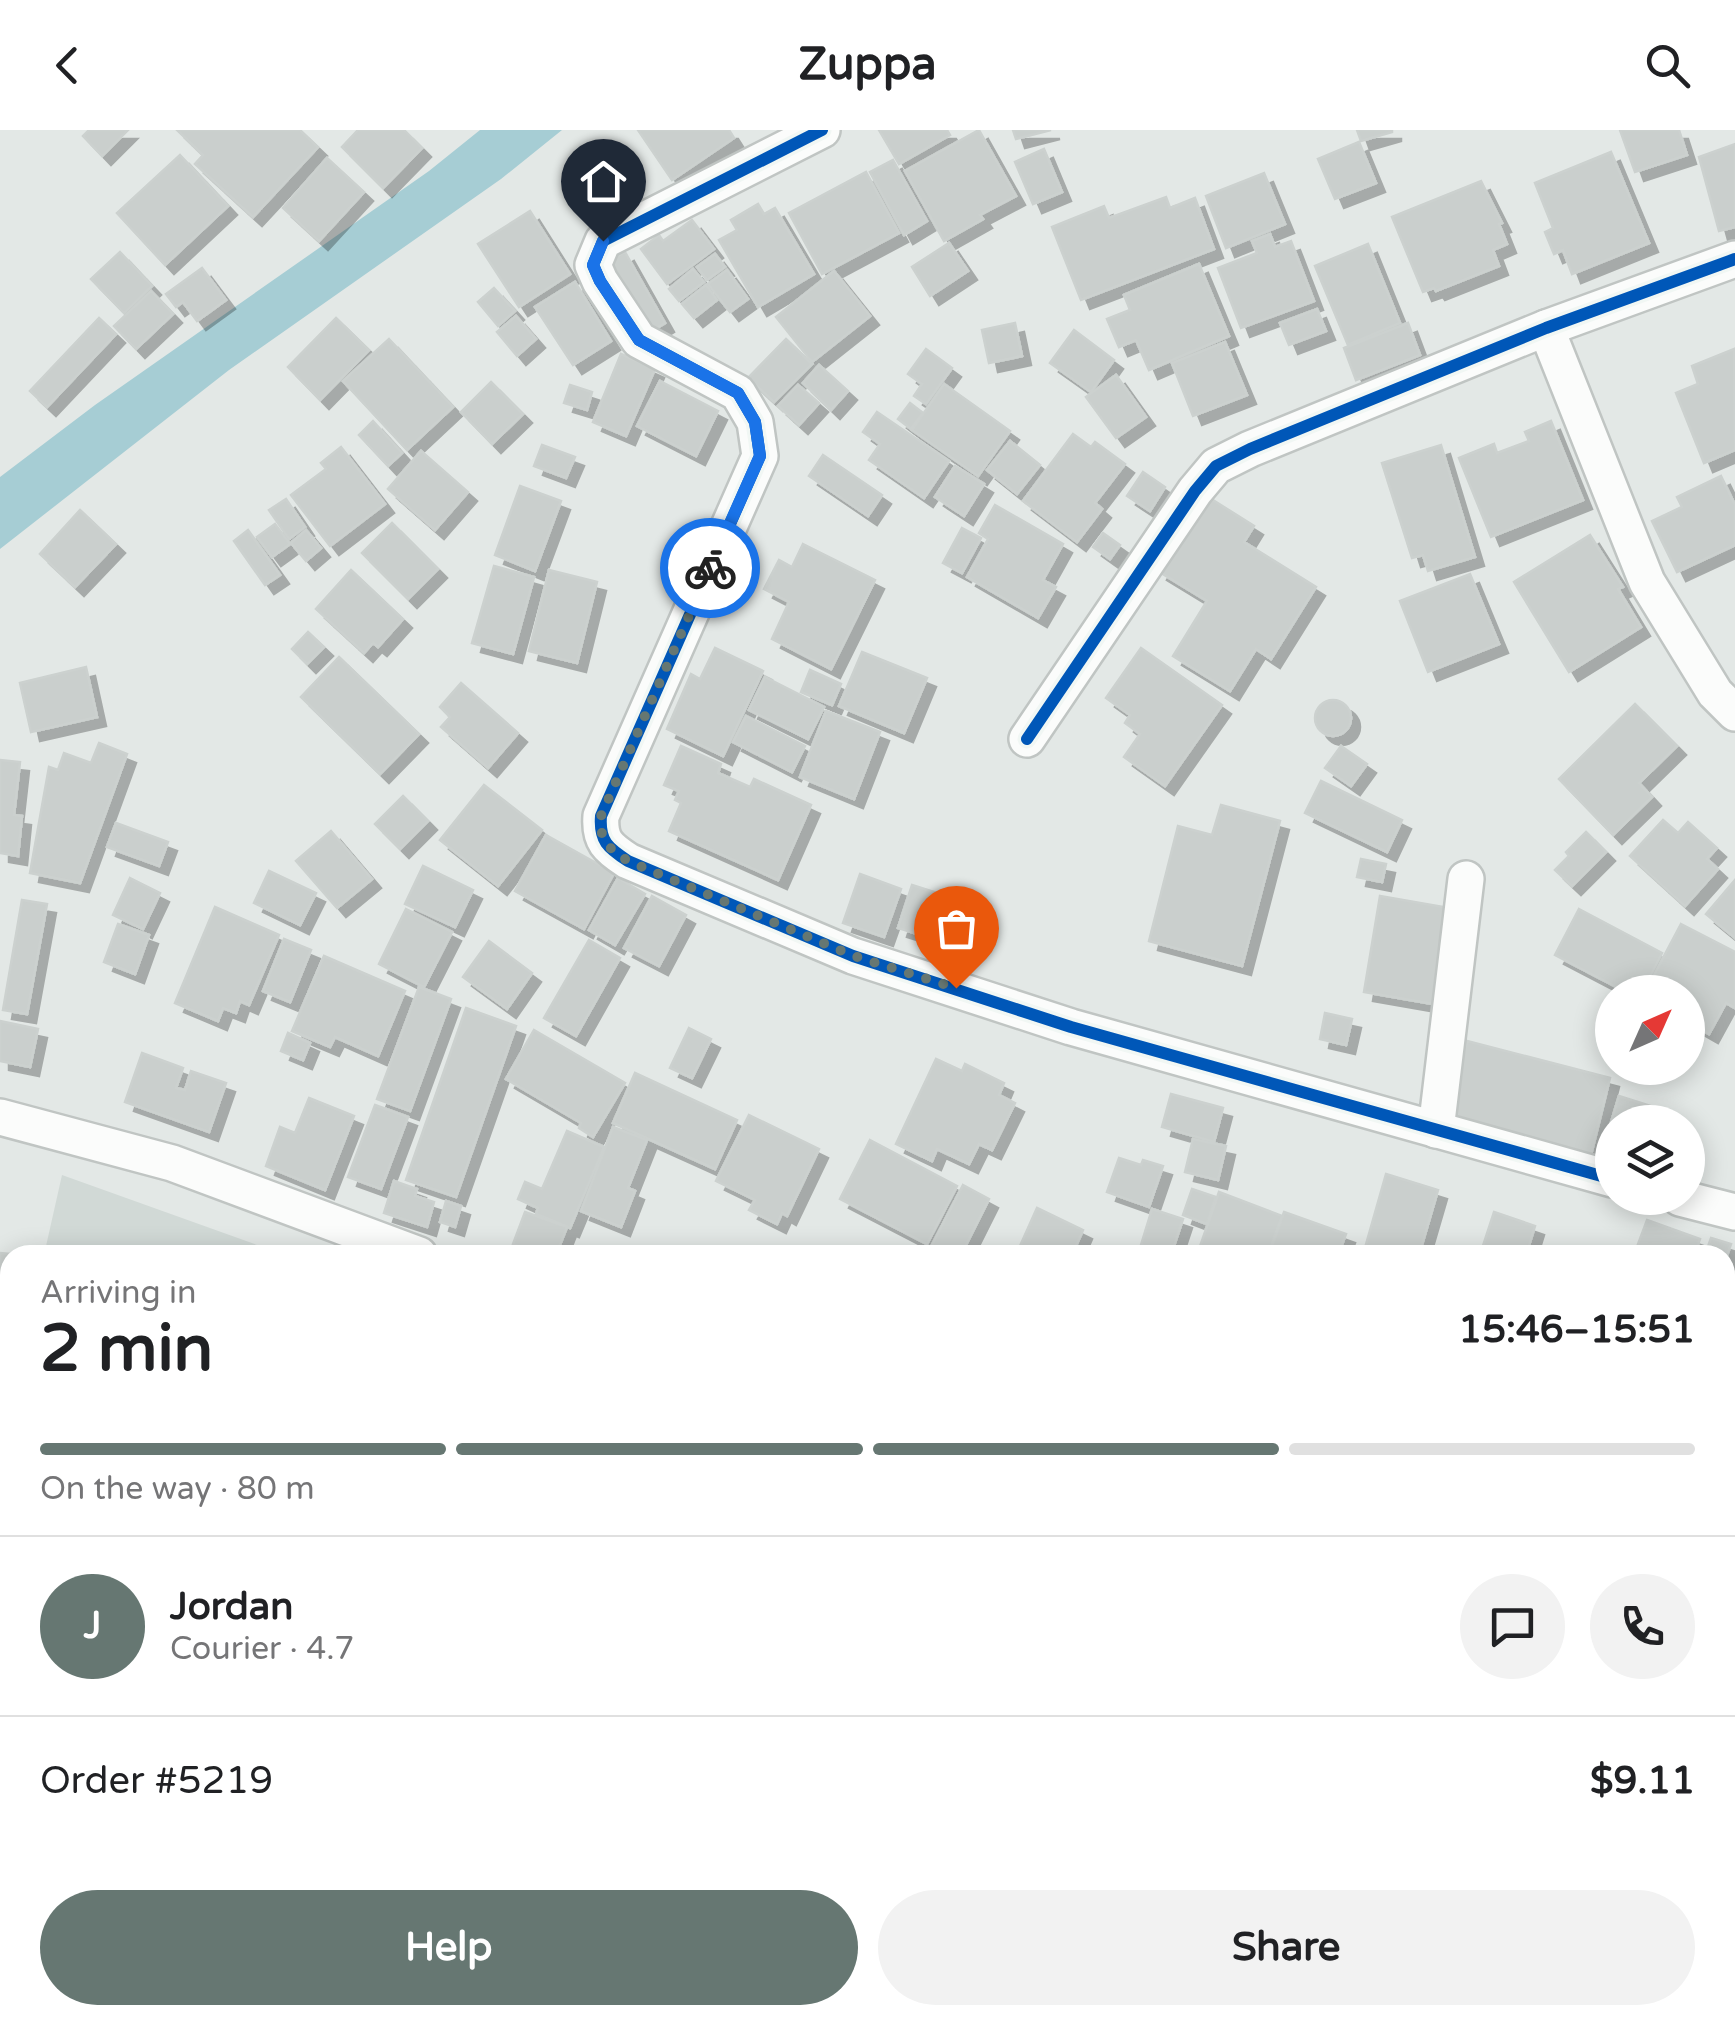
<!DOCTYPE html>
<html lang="en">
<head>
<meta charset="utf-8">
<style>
  :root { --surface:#fff; --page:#f2f2f2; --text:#202124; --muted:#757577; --line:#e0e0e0; --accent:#667772 }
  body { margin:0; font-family:"Varela Round",sans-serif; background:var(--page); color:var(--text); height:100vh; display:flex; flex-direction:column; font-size:38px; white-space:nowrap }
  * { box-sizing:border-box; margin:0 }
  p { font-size:32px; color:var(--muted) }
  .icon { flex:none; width:55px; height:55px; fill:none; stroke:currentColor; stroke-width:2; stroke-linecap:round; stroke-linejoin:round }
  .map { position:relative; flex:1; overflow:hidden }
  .drawer { position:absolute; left:0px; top:1115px; width:1735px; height:780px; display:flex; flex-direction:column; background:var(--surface); border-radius:30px 30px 0 0; box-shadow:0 5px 25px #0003 }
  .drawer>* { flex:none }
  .needle { width:65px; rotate:45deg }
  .buttons { position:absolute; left:1595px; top:845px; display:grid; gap:20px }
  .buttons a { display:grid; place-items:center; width:110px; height:110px; border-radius:50%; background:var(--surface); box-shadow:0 5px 25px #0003; font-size:50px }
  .pin { position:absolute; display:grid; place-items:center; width:85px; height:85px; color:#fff; margin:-102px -42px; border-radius:50% 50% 50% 0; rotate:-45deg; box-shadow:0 0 10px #0007 }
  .pin .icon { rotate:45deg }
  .courier { position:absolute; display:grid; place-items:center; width:100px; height:100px; margin:-50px; border:8px solid #1a73e8; border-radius:50%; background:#fff; color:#222; box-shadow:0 2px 12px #0007 }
  .overview em { font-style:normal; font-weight:800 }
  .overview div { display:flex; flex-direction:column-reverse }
  .overview { display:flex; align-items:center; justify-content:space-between; height:170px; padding:0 40px }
  h1 { font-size:65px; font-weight:800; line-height:75px }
  .bar { display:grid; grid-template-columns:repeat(4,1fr); gap:15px 10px; align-content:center; height:120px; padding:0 40px }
  .bar i { height:12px; border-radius:8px; background:var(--line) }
  .bar .on { background:var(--accent) }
  .bar p { grid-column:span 4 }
  .line { display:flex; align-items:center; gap:25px; padding:0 40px; border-top:2px solid var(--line) }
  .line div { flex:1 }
  .round { display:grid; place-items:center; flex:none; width:105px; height:105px; border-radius:52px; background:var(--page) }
  .button { display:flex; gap:20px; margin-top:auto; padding:20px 40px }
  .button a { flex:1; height:115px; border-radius:60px; background:var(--accent); color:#fff; font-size:40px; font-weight:800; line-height:115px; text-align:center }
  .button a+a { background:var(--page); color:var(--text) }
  header { display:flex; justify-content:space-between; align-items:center; height:130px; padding:0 40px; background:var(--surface); font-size:45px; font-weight:800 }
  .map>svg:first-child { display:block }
  .built { fill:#d1d9d6 }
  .water { fill:#a6cdd4 }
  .building { fill:#cacfcd; stroke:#ccd1cf; stroke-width:2.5; filter:url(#shadow) }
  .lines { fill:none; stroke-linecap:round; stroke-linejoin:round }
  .lane-casing { stroke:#c0c5c3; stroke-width:22 }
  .street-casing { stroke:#c0c5c3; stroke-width:40 }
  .lane { stroke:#fbfcfb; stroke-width:18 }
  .street { stroke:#fbfcfb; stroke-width:35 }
  .cycleway-casing { stroke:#f1f7f4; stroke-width:19 }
  .cycleway { stroke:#0057b8; stroke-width:12 }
  .done { stroke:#667772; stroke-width:10; stroke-dasharray:0 18 }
  .route { stroke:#1a73e8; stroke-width:12 }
</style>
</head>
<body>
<header><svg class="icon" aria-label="back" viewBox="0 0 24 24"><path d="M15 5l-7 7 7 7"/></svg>Zuppa<svg class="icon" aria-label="search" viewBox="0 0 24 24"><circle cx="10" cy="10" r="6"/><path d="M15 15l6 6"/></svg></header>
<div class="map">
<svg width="1735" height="1895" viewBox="0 0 1735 1895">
  <defs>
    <filter id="shadow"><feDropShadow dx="9" dy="9" stdDeviation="0" flood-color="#0004"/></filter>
  </defs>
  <rect width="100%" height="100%" fill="#e3e8e6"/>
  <g class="built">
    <polygon points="62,1045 285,1125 286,1125 44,1125"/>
    <polygon points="10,1192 10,1885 1725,1885 1725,1853 1735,1863 1735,1895 0,1895 0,1195"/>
  </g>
  <polygon class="water" points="480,0 562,0 501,49 229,240 0,419 0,347 95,275 429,41"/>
  <g class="building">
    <polygon points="89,0 128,0 102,26 83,6"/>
    <polygon points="177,0 300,0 318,17 253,87 195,34 203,25"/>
    <polygon points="358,0 404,0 422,18 383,58 342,17"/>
    <polygon points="638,0 729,0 734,8 672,50"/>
    <polygon points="879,0 947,0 950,5 899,34"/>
    <polygon points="979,0 1016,66 980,85 983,89 944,111 905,41"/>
    <polygon points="1013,0 1051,0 1016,9"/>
    <polygon points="1357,0 1392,0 1392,2 1361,11"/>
    <polygon points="1620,0 1679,0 1687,25 1635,42"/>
    <polygon points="1359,12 1376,53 1335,69 1318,29"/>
    <polygon points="1735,14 1735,97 1719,101 1699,27"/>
    <polygon points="1044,19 1062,62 1033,74 1015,32"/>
    <polygon points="1611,22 1649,113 1572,144 1563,120 1554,124 1545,102 1553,98 1535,53"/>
    <polygon points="180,25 228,76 165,135 117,83"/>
    <polygon points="327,28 364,62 319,111 283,78"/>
    <polygon points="893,30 927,91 904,105 870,42"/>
    <polygon points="866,42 899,103 822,144 789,83"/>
    <polygon points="1264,43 1285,94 1226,118 1206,66"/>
    <polygon points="1481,51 1502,93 1499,94 1507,114 1493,120 1499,136 1436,161 1434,158 1423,162 1392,87"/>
    <polygon points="1166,67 1170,78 1195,68 1214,119 1081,170 1052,97 1104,76 1109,88"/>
    <polygon points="758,74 764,84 775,78 814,144 758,177 719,110 737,100 731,90"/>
    <polygon points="530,81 570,144 519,177 478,114"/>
    <polygon points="692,90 714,119 667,154 641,119 659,105 663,111"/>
    <polygon points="1270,104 1275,117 1291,111 1314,171 1241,198 1218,138 1257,123 1252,111"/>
    <polygon points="949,113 968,141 930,166 912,137"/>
    <polygon points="1368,114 1400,193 1348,215 1315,136"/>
    <polygon points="120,122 152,156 124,183 91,149"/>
    <polygon points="625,122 665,193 642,207 602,135"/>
    <polygon points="715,124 725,137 707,150 697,137"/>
    <polygon points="1199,134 1229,206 1149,240 1136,210 1119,217 1107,189 1130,180 1124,165"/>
    <polygon points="202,138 226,170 197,191 183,172 176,177 166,164"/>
    <polygon points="693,139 704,152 679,171 669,159"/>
    <polygon points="727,140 748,169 730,182 708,154"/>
    <polygon points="834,141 870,186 812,232 776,187"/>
    <polygon points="575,152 611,211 573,235 535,177"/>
    <polygon points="706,155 717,170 694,188 682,174"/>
    <polygon points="494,158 515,181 498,196 478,172"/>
    <polygon points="151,161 173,184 136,219 114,196"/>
    <polygon points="1317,179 1326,201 1289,215 1280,193"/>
    <polygon points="516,186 536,209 517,226 497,202"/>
    <polygon points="99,188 116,204 47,277 30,261"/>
    <polygon points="336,188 369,220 320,270 288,237"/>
    <polygon points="1015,193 1022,226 989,233 982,200"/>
    <polygon points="1408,193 1420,225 1356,250 1344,218"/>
    <polygon points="1074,200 1114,230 1091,262 1050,233"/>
    <polygon points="389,209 453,277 407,320 343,251"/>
    <polygon points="786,209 812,234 774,272 748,248"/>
    <polygon points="1225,212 1247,265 1193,286 1172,233"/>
    <polygon points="926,219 952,238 926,274 914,266 922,254 908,244"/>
    <polygon points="1734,219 1735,320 1704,333 1676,263 1698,254 1692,236"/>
    <polygon points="621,224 655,239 626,306 593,292"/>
    <polygon points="819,235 848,261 831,280 803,253"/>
    <polygon points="1116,245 1146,287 1116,308 1086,267"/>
    <polygon points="660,251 718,281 696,326 637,296"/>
    <polygon points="491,252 523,284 492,314 461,282"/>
    <polygon points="944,254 1010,301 978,346 912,300"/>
    <polygon points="570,255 592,262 587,280 564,273"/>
    <polygon points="798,255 819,273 799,295 778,276"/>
    <polygon points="910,273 923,283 911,299 898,289"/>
    <polygon points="877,282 949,331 924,368 869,330 880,314 863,302"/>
    <polygon points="373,291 402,323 388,336 359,305"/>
    <polygon points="1551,291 1583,370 1491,407 1459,328 1494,314 1497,323 1529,311 1525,302"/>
    <polygon points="1073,304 1091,317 1095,312 1125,334 1095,373 1102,379 1077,412 1023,371"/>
    <polygon points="1010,311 1040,335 1017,364 987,340"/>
    <polygon points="542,315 575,327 566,348 534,336"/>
    <polygon points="1441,315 1475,427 1428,441 1423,425 1412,428 1382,333"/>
    <polygon points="341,317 385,374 330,416 291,365 326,339 321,333"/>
    <polygon points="421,321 468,362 435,400 388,359"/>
    <polygon points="823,325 882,365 868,386 809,346"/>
    <polygon points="955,336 984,354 964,386 935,367"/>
    <polygon points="1143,342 1165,357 1150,381 1127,366"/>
    <polygon points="1721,346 1735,375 1735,415 1677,442 1652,391 1682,377 1677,367"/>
    <polygon points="520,356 561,371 535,441 495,425"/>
    <polygon points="1205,365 1254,396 1244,412 1316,457 1271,529 1256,519 1230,561 1173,526 1207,471 1158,441"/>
    <polygon points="286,369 305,397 289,409 269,380"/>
    <polygon points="995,375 1063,414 1043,450 1056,457 1038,488 967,447 988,409 979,403"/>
    <polygon points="80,380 116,414 75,457 40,424"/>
    <polygon points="392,393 438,439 408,469 362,423"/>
    <polygon points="275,394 290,414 272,427 257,407"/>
    <polygon points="962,398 981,408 962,443 943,433"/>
    <polygon points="248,400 280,445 265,455 234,411"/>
    <polygon points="306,400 321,418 306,431 291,413"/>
    <polygon points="1103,403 1120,415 1110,429 1093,417"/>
    <polygon points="1590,405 1623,457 1618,459 1641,497 1569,542 1514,452"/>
    <polygon points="803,414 875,450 831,539 772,509 789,472 764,459 779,430 792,437"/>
    <polygon points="494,436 534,447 513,524 472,513"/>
    <polygon points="351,440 403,489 378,517 373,513 364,523 316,479"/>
    <polygon points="549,440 597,452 577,533 529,521"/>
    <polygon points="1470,444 1499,514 1428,542 1400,471"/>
    <polygon points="308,502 324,517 307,534 292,519"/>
    <polygon points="715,518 763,541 723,626 667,599 691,544 700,549"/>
    <polygon points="1141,518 1222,575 1165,656 1124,627 1140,604 1125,593 1130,585 1106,568"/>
    <polygon points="862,522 927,548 904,603 839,576"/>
    <polygon points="339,527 419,604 380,644 301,567"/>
    <polygon points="86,537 97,587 31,602 20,553"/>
    <polygon points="810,540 841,554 832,575 801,562"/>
    <polygon points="765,547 824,577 808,609 749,580"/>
    <polygon points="461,553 518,603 488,638 441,597 450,587 440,577"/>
    <circle cx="1333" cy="588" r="18"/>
    <polygon points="1635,574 1677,616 1639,653 1652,667 1613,705 1559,649"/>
    <polygon points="826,581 880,602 854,669 800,647"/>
    <polygon points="746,586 805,616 792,642 733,612"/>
    <polygon points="99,613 127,624 80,753 30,743 49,637 58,640 64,623 91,633"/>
    <polygon points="681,616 721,634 718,643 750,657 754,649 811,675 778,750 669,701 681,673 675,670 679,661 664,655"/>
    <polygon points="1341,616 1367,634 1351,656 1325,638"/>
    <polygon points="0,630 20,632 14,685 22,686 18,726 0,723"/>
    <polygon points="1321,651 1402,690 1387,722 1305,683"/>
    <polygon points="484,655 542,700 498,756 440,710"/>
    <polygon points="403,666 428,691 400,719 375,694"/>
    <polygon points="1221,675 1280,691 1242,836 1149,811 1178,696 1212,705"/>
    <polygon points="1663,690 1678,703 1688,692 1717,718 1707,729 1718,739 1685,776 1630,726"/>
    <polygon points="116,693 168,712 159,736 107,717"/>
    <polygon points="331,701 372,749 337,778 296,731"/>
    <polygon points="1586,702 1606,722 1572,756 1555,740 1569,726 1566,722"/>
    <polygon points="546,705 614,743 584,799 515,761"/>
    <polygon points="1361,729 1386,734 1382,752 1357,747"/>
    <polygon points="423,736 473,760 455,797 405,774"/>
    <polygon points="269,741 316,763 300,795 254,773"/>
    <polygon points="860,744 901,759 884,807 843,793"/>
    <polygon points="130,748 160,763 143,799 113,785"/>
    <polygon points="618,748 645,764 615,815 589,800"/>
    <polygon points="1735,750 1735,808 1706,784"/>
    <polygon points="912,755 950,767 936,810 898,798"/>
    <polygon points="652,766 686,785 659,836 624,818"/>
    <polygon points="1380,766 1449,778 1433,874 1364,862"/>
    <polygon points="22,770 47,774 27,884 3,880"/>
    <polygon points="215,777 279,805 249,875 240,871 236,883 223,878 218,891 175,873"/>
    <polygon points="406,779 452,802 424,857 379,834"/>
    <polygon points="1579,779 1662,823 1642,862 1626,862 1555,825"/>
    <polygon points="118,794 149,805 135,844 104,832"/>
    <polygon points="1681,794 1735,822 1735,878 1726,873 1709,904 1688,892 1688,862 1645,862"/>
    <polygon points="284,809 311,820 290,872 263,861"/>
    <polygon points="589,810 620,828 576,906 544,888"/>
    <polygon points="489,811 532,843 507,879 463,847"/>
    <polygon points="324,826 405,861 378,926 335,907 330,917 292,901"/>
    <polygon points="419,857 451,869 410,981 377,969"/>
    <polygon points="466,878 516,896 456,1067 406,1050"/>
    <polygon points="1325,883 1352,889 1346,915 1320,909"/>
    <polygon points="0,891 38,899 30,937 0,931"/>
    <polygon points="689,898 711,909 692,948 670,938"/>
    <polygon points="534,900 625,953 593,1007 579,998 581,993 506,949"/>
    <polygon points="288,903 310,913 303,930 281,921"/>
    <polygon points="1467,911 1610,948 1590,1029 1446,993"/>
    <polygon points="142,923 183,938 176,958 185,960 191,941 226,953 209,1002 125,972"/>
    <polygon points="936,929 962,941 965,934 1004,953 999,965 1015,973 992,1020 979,1014 969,1034 937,1019 932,1031 896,1014"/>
    <polygon points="635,943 737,990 715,1039 613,993"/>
    <polygon points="1171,964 1223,978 1214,1012 1162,997"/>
    <polygon points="1619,966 1654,977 1649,992 1612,992 1612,1022 1603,1019"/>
    <polygon points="309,968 354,986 325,1060 266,1036 280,997 295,1003"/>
    <polygon points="375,975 408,987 381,1059 348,1047"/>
    <polygon points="749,985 819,1019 787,1086 782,1083 777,1094 749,1080 755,1070 716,1051"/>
    <polygon points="613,997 647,1010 628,1058 635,1061 621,1097 581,1081"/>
    <polygon points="567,1001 604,1017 570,1098 536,1084 538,1078 518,1069 525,1052 542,1059"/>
    <polygon points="1193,1009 1226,1016 1218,1050 1185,1042"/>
    <polygon points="870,1010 957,1056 927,1114 840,1069"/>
    <polygon points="1119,1028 1141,1035 1143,1030 1163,1036 1149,1077 1107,1062"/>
    <polygon points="1386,1044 1438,1060 1419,1125 1363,1125"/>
    <polygon points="394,1051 417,1059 415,1066 434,1072 427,1097 384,1083"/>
    <polygon points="963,1055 989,1069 961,1125 951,1125 932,1115"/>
    <polygon points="1192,1059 1216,1067 1207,1094 1183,1085"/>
    <polygon points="1219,1062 1282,1086 1268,1125 1197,1125"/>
    <polygon points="446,1071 461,1076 455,1097 440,1092"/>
    <polygon points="1037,1078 1083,1100 1072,1125 1016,1125"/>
    <polygon points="1152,1079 1183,1089 1171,1125 1141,1115"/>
    <polygon points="525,1082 567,1097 556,1125 540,1125 513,1114"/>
    <polygon points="1284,1082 1346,1104 1338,1125 1269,1125"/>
    <polygon points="1494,1082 1535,1096 1526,1125 1480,1125"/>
    <polygon points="1647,1090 1700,1109 1694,1125 1634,1125"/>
    <polygon points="1711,1108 1731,1114 1725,1131 1725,1125 1705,1125"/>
    <polygon points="0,1123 21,1125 10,1125 10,1170 2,1169 1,1191"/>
    <polygon points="1725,1145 1735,1149 1735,1179 1730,1193 1725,1191"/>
    <polygon points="1735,1524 1735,1597 1725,1591 1725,1533 1728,1535"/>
    <polygon points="1725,1605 1735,1614 1735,1638 1725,1650"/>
  </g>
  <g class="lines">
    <defs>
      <g id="lane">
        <polyline points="1725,1812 1735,1801"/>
        <polyline points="1648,1895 1657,1885"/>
      </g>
      <g id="street">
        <path d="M 822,0 L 603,111 L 593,135 L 600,151 L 639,210 L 738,263 L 755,292 L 760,326 L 601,686 C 599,711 608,718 628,731 L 853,826 L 1071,897 L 1612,1049"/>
        <polyline points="1546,198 1647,452 1715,563 1735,583"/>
        <polyline points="1027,609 1195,361 1216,336 1250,319 1546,198 1735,129"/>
        <polyline points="0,987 172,1033 419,1125"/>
        <polyline points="1436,1000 1466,749"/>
        <polyline points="1680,1068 1735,1082"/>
        <polyline points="1725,1285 1735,1260"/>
      </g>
    </defs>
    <use href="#lane" class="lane-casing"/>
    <use href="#street" class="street-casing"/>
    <use href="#lane" class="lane"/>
    <use href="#street" class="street"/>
    <defs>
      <g id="cycleway">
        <path d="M 822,0 L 603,111 L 593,135 L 600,151 L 639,210 L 738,263 L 755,292 L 760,326 L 601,686 C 599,711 608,718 628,731 L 853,826 L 1071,897 L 1612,1049"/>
        <polyline points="1027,609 1195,361 1216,336 1250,319 1546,198 1735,129"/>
      </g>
    </defs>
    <use href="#cycleway" class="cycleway-casing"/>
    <use href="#cycleway" class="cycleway"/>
  </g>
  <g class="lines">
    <path class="done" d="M 710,438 L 601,686 C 599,711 608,718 628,731 L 854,826 L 956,858"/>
    <polyline class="route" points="603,111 593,135 600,151 639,210 738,263 755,292 760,326 710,438"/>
  </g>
</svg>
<div class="buttons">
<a><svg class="needle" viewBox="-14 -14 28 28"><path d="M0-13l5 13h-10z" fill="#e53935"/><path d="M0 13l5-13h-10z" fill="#757577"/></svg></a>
<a><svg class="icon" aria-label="layers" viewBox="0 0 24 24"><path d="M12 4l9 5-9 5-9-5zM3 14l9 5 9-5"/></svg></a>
</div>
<div class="pin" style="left:956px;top:858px;background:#ea580c"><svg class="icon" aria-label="bag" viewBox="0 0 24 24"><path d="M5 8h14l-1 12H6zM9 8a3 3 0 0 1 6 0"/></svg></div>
<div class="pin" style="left:603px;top:111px;background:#1f2937"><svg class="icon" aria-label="home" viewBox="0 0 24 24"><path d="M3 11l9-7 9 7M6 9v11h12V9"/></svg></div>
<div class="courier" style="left:710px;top:438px"><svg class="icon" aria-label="bike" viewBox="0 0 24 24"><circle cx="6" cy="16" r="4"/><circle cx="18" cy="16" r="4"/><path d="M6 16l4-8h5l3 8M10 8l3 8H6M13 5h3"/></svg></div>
<section class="drawer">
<div class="overview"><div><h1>2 min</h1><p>Arriving in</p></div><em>15:46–15:51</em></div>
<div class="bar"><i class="on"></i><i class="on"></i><i class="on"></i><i></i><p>On the way · 80 m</p></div>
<div class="line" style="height:180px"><b class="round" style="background:var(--accent);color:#fff">J</b><div><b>Jordan</b><p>Courier · 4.7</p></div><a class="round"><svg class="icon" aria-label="chat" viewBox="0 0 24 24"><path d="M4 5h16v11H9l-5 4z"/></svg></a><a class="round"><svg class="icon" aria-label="phone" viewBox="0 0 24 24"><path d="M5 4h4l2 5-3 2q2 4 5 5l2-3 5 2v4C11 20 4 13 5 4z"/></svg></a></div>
<div class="line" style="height:130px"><div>Order #5219</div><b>$9.11</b></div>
<div class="button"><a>Help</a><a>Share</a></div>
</section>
</div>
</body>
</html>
